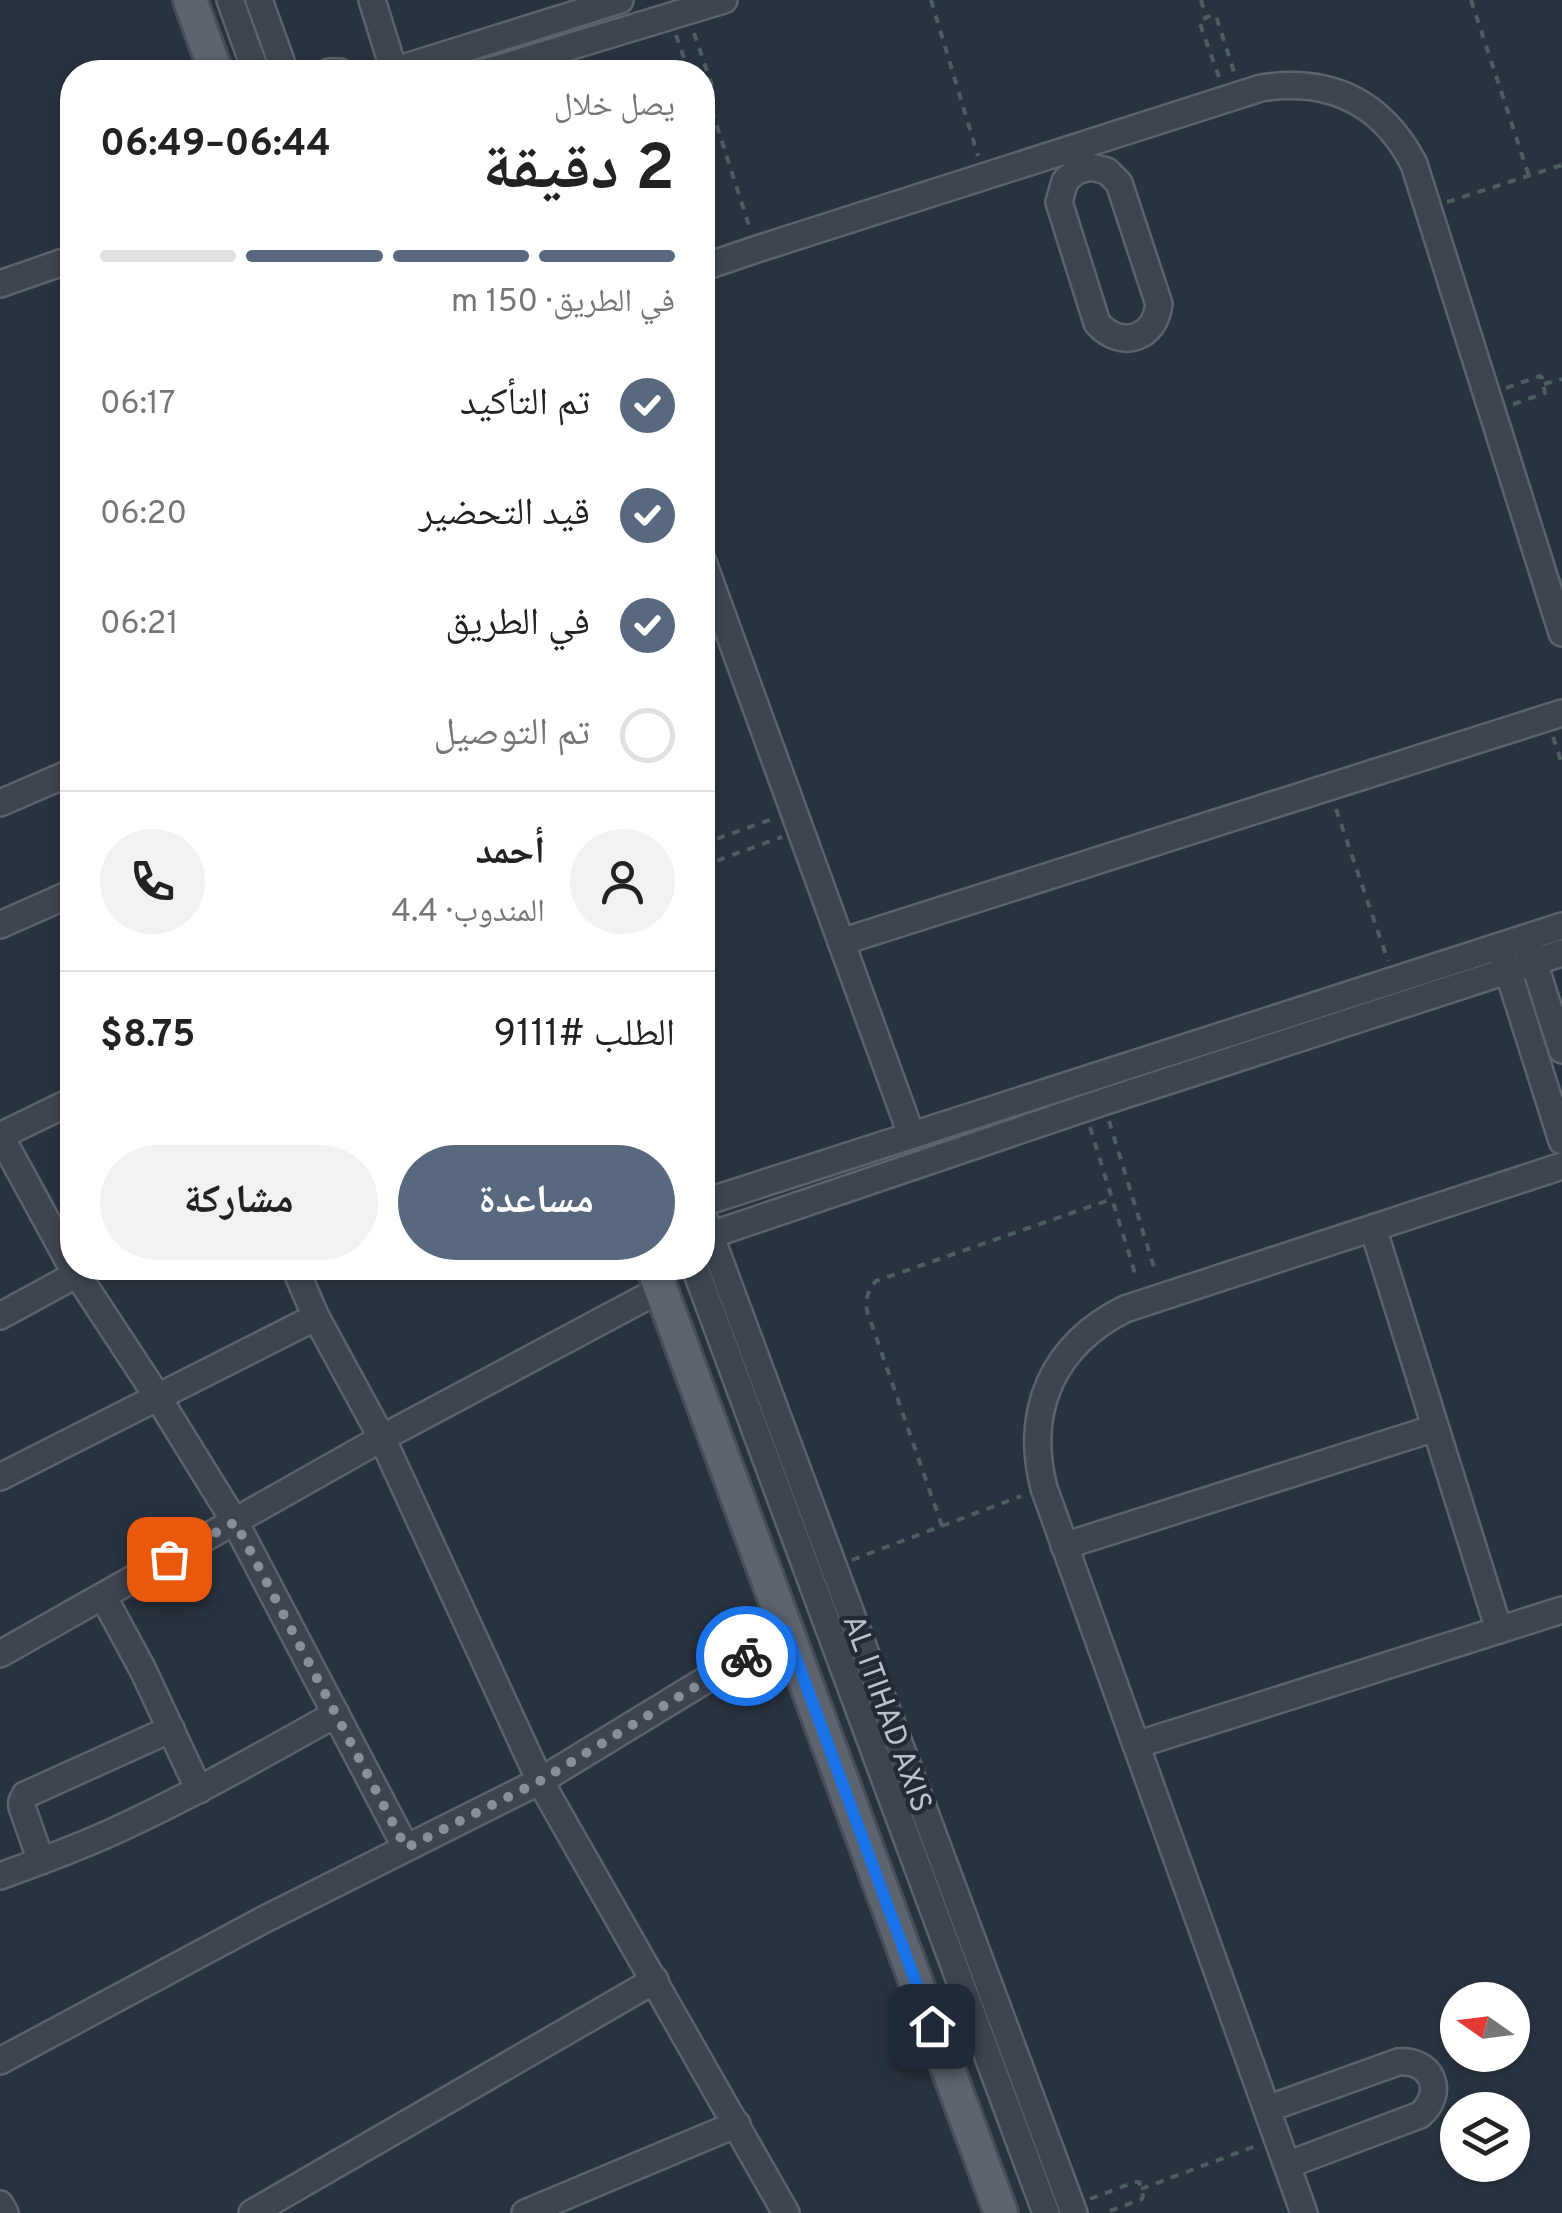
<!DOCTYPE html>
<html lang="ar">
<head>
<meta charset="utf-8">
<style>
  :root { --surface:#fff; --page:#f2f2f2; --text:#222; --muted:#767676; --line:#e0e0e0; --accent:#58687e }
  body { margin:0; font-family:Overpass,"Noto Naskh Arabic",sans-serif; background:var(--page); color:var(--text); direction:rtl; height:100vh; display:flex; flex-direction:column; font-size:38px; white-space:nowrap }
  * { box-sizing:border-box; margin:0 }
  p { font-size:32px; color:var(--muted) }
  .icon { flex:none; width:55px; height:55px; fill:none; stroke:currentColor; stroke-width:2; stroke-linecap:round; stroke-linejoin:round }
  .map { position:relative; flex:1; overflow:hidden; direction:ltr }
  .side { position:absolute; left:60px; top:60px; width:655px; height:1220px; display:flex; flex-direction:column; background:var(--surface); border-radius:40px; box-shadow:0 2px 8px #0004; direction:rtl }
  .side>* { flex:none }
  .needle { width:65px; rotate:284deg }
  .fabs { position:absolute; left:1440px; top:1982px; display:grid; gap:20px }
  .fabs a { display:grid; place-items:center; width:90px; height:90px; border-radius:50%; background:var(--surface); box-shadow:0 2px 8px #0004; font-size:50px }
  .pin { position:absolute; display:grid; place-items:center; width:85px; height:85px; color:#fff; margin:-42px; border-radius:20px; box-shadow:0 5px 15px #0006 }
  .courier { position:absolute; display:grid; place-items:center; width:100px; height:100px; margin:-50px; border:8px solid #1a73e8; border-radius:50%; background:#fff; color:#222; box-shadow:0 2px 12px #0007 }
  .head em { font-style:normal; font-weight:700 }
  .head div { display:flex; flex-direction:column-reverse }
  .head { display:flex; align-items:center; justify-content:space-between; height:170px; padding:0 40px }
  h1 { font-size:65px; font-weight:700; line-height:75px }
  .bar { display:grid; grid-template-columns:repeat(4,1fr); gap:15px 10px; align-content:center; height:120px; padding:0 40px }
  .bar i { height:12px; border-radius:8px; background:var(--line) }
  .bar .selected { background:var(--accent) }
  .bar p { grid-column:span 4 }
  .line { display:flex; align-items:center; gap:25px; padding:0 40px; border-top:2px solid var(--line) }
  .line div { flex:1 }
  .round { display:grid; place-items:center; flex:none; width:105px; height:105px; border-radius:52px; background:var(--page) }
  ol { padding:0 40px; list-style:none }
  li { display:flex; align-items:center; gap:30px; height:110px }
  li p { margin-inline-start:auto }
  li .icon { padding:10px; border-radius:50%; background:var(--accent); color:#fff; stroke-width:4 }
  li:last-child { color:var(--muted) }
  li i { width:55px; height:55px; border:5px solid var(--line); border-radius:50% }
  .action { display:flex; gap:20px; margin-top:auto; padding:20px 40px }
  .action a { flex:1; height:115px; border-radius:60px; background:var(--accent); color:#fff; font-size:40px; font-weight:700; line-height:115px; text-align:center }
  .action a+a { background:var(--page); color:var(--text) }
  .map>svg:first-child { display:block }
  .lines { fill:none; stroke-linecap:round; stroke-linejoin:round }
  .minor-casing { stroke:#5b636d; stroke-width:30 }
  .major-casing { stroke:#474e59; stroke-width:38 }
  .path { stroke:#4b5e60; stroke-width:4; stroke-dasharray:8 8; stroke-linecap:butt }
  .minor { stroke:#3d4550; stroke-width:25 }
  .major { stroke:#5c6470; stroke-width:32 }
  .done { stroke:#878f9a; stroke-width:10; stroke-dasharray:0 18 }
  .route { stroke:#1a73e8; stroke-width:12 }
  .labels { text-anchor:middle; stroke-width:9; stroke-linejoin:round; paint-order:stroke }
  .street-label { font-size:30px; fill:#bac1ca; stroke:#222a35 }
</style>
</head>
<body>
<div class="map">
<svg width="1562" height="2213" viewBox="0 0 1562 2213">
  <rect width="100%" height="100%" fill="#293340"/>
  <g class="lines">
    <defs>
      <g id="minor">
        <polyline points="230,0 256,72"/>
        <polyline points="259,0 285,72"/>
        <polyline points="372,0 394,71"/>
        <polyline points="329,72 340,72"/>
        <polyline points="390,72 620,0"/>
        <polyline points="486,72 724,0"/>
        <path d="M 1091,167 L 1107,171 L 1119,183 L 1159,304 C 1155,339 1121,350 1097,323 L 1059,202 L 1065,181 L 1076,171 Z"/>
        <path d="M 702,270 L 710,265 L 757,249 L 1261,88 C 1330,77 1382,102 1414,164 L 1562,633"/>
        <polyline points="0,284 72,259"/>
        <polyline points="702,559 911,1134"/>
        <polyline points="0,803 72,772"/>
        <polyline points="0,925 72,893"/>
        <polyline points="841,942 1562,713"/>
        <polyline points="1530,950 1562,1050"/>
        <polyline points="1503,955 1562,1141"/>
        <polyline points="0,1135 72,1267"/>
        <polyline points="0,1136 72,1101"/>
        <polyline points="702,1203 1562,926"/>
        <polyline points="702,1213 1074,2213"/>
        <polyline points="1373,1228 1499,1630"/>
        <polyline points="702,1238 1103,1102 1562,953"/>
        <polyline points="73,1268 157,1396 235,1522 406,1848"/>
        <polyline points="295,1268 316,1317 382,1438 540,1781 786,2213"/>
        <polyline points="695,1268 1046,2213"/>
        <polyline points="0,1316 88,1268"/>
        <polyline points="0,1477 316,1317"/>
        <polyline points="1064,1546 1435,1428"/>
        <polyline points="103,1596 143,1670 199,1790"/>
        <polyline points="0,1654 382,1438 661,1289"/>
        <polyline points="1136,1745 1562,1610"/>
        <polyline points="41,1861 22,1807 22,1801 25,1795 171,1729"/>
        <path d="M 0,1876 C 42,1861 83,1846 123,1827 C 196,1793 266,1753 336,1714"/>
        <polyline points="0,2061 265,1919 540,1781 786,1631"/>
        <path d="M 1267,2109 L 1398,2062 C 1432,2059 1446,2092 1420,2115 L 1287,2165"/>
        <polyline points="0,2204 5,2213"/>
        <polyline points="252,2213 655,1980"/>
        <polyline points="525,2213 737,2124"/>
        <path d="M 1304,2213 L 1044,1488 C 1024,1410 1053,1345 1125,1309 L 1562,1166"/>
      </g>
      <g id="major">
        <polyline points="190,0 216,72"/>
        <polyline points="653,1268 1001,2213"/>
      </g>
    </defs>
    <use href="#minor" class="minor-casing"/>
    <use href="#major" class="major-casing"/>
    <g class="path">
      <polyline points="931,0 978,156"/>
      <polyline points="1201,0 1206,17"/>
      <polyline points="1471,0 1529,176"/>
      <polyline points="694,33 714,91 702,97"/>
      <polyline points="676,35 689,72"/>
      <polyline points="1219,77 1199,21 1212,15 1216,16 1235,75"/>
      <polyline points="707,95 750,229"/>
      <polyline points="702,123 715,119"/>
      <polyline points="1447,202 1562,165"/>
      <polyline points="1544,384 1562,379"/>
      <polyline points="1506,388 1540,376 1542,378 1545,393 1511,405"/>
      <polyline points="1553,737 1562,764"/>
      <polyline points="1336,809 1388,961"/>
      <polyline points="702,844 775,818"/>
      <polyline points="702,849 708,864"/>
      <polyline points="702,866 782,837"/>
      <polyline points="1109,1121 1156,1274"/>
      <polyline points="1090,1127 1137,1280"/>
      <path d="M 942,1526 L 867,1311 C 865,1298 868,1291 876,1281 L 1112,1199"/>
      <polyline points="852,1560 1021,1496"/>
      <polyline points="1141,2189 1258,2145"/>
      <polyline points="1090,2199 1135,2182 1139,2182 1143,2195 1142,2199 1104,2213"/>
    </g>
    <use href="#minor" class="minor"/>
    <use href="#major" class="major"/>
  </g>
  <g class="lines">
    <polyline class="done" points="169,1559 235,1522 406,1848 540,1781 746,1656"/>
    <polyline class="route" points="746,1656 786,1631 932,2026"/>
  </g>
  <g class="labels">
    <g class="street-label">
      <text transform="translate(888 1713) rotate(70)" y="10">AL ITIHAD AXIS</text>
    </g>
  </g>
</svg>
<div class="fabs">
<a><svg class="needle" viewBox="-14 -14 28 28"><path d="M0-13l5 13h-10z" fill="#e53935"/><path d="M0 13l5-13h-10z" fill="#767676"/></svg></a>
<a><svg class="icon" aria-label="layers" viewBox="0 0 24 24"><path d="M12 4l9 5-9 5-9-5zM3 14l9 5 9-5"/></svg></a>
</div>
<div class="pin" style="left:169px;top:1559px;background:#ea580c"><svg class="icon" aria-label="bag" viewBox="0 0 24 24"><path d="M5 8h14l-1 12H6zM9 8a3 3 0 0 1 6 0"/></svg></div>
<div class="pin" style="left:932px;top:2026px;background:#1f2937"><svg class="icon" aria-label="home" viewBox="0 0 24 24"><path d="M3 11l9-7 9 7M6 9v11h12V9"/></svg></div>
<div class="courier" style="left:746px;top:1656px"><svg class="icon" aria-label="bike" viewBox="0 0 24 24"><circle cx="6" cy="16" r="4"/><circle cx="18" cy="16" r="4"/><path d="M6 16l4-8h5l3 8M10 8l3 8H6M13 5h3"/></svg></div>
<section class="side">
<div class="head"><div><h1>2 دقيقة</h1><p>يصل خلال</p></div><em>06:44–06:49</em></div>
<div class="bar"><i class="selected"></i><i class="selected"></i><i class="selected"></i><i></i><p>في الطريق · 150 m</p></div>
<ol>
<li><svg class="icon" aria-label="check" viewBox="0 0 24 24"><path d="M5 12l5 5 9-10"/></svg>تم التأكيد<p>06:17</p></li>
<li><svg class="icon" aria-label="check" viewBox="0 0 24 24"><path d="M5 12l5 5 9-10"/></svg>قيد التحضير<p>06:20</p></li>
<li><svg class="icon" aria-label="check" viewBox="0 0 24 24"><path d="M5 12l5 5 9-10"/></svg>في الطريق<p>06:21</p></li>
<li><i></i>تم التوصيل</li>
</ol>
<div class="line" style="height:180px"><a class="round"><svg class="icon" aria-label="person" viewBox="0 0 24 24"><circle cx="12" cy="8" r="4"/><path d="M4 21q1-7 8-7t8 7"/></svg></a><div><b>أحمد</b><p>المندوب · 4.4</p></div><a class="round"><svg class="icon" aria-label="phone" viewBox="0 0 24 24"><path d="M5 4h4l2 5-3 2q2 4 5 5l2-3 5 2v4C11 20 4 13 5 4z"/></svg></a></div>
<div class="line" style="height:130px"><div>الطلب #9111</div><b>$8.75</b></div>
<div class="action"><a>مساعدة</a><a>مشاركة</a></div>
</section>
</div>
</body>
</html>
